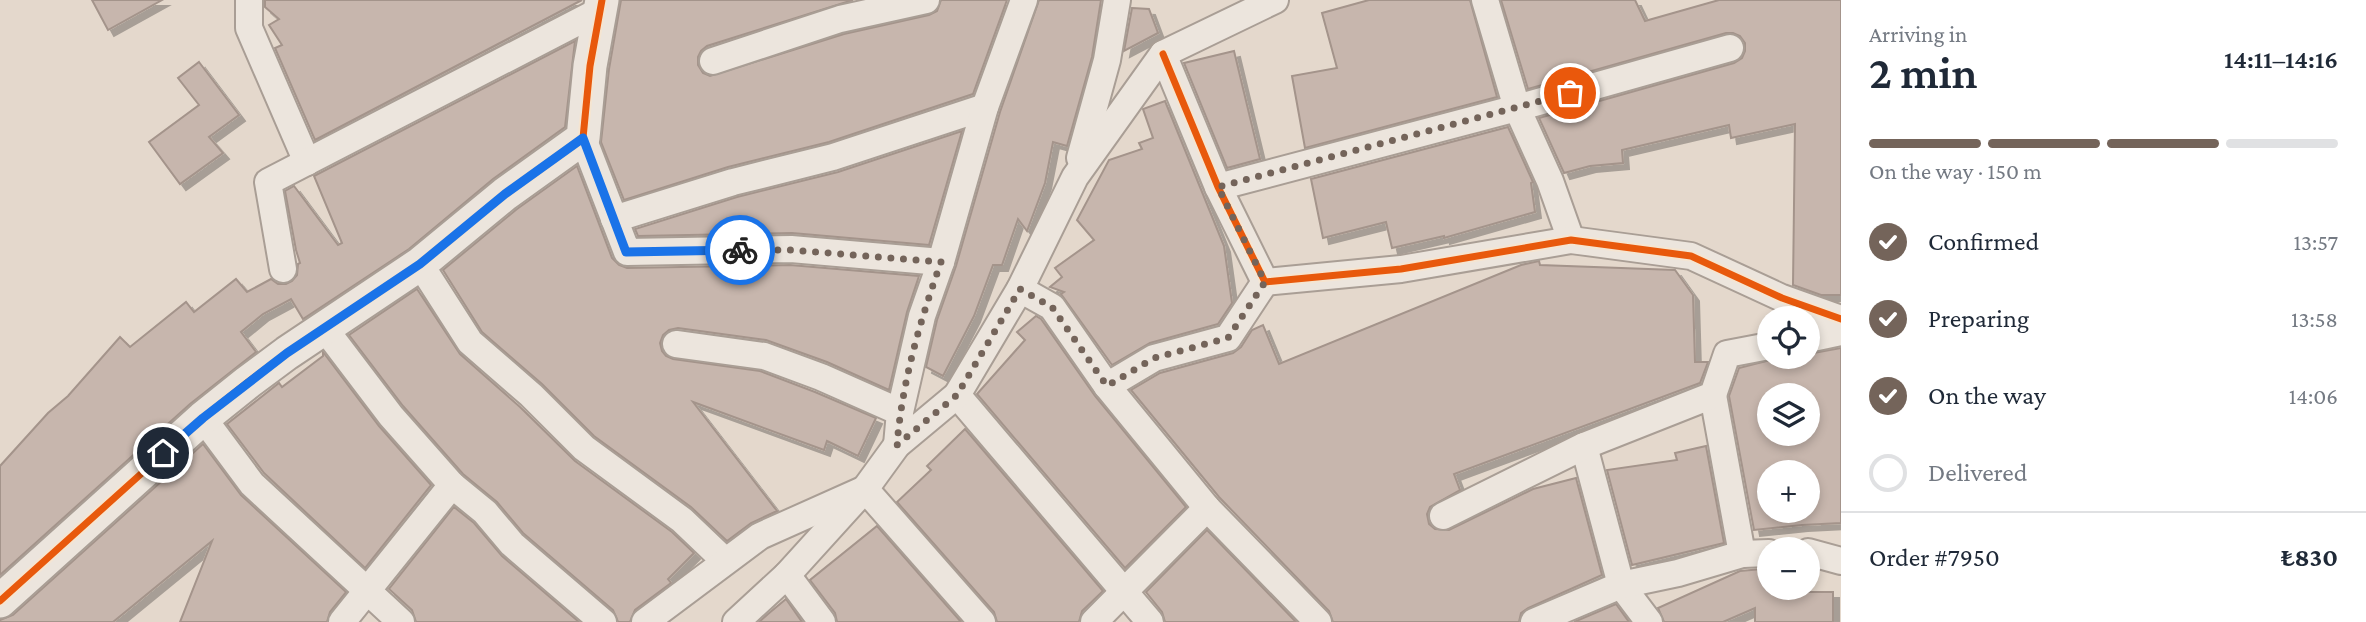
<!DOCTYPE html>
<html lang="en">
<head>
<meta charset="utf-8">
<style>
  :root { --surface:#fff; --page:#f2f2f3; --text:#1f2937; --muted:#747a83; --line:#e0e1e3; --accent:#74645a }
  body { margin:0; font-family:"Crimson Pro",serif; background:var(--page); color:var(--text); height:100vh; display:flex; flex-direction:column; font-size:26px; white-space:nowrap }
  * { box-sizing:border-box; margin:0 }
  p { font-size:23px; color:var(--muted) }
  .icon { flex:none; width:38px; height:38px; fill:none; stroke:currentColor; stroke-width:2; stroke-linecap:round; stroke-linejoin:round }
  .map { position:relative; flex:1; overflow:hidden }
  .sheet { display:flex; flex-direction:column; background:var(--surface); width:525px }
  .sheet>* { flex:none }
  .controls { position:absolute; left:1757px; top:306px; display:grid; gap:14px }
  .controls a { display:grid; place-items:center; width:63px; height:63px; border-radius:50%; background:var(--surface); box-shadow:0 4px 10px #0003; font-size:35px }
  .pin { position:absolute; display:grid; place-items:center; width:60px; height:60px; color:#fff; margin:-30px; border:4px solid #fff; border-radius:50%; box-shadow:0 2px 7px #0007 }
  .courier { position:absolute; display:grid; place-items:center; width:70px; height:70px; margin:-35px; border:5px solid #1a73e8; border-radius:50%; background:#fff; color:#222; box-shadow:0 2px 9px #0007 }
  .overview em { font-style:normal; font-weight:600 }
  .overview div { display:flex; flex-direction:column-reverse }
  .overview { display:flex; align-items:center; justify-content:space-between; height:119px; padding:0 28px }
  h1 { font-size:46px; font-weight:600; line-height:52px }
  .bar { display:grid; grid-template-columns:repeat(4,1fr); gap:10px 7px; align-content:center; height:84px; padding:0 28px }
  .bar i { height:9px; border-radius:5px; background:var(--line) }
  .bar .active { background:var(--accent) }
  .bar p { grid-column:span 4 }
  .line { display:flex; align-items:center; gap:18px; padding:0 28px; border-top:2px solid var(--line) }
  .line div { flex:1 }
  ol { padding:0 28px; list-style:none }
  li { display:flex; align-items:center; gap:21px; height:77px }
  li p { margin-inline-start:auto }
  li .icon { padding:7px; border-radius:50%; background:var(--accent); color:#fff; stroke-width:4 }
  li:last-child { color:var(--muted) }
  li i { width:38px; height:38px; border:4px solid var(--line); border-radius:50% }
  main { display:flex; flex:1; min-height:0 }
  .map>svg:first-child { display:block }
  .building { fill:#c7b6ad; stroke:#a4948b; stroke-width:2; fill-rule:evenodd; filter:url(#shadow) }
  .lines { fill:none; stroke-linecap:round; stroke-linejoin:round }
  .minor-casing { stroke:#a99e95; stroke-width:30 }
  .tertiary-casing { stroke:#a99e95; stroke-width:37 }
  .minor { stroke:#ece5dd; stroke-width:26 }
  .tertiary { stroke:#ece5dd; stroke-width:33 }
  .cycleway-casing { stroke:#f5e5d1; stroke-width:11 }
  .cycleway { stroke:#e8590c; stroke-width:7 }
  .done { stroke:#74645a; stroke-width:7; stroke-dasharray:0 12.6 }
  .route { stroke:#1a73e8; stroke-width:9 }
</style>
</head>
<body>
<main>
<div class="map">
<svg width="1841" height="622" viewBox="0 0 1841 622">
  <defs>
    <filter id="shadow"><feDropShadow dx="6" dy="6" stdDeviation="0" flood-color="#0004"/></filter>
  </defs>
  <rect width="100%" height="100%" fill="#e4d8cc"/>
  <g class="building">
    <polygon points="92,0 162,0 108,30"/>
    <polygon points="265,0 582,0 315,140 275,48 282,45 269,25 279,19 265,7"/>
    <polygon points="621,0 853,0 707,46 701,51 698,57 698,65 703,73 710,76 844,34 929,15 937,11 941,0 1007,0 973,94 829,142 728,167 624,200 601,142 609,69"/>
    <polygon points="1039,0 1101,0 1092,57 1067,146 1053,142 1045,183 1027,231 1018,219 1002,265 993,265 974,316 943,376 926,367 937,320 956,266 1000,112"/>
    <polygon points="1369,0 1470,0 1497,97 1305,148 1292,76 1337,68 1322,13"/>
    <polygon points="1501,0 1635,0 1645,21 1719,0 1841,0 1841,295 1821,295 1793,285 1795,124 1731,138 1729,125 1622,150 1623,163 1590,166 1564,173 1539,118 1734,63 1742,58 1745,51 1745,43 1740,36 1733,33 1726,33 1528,89"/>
    <polygon points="1132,8 1149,9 1158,33 1124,51"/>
    <polygon points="575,41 565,127 493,179 409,249 303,319 291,299 263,314 241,332 256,352 190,404 0,575 0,466 48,413 68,396 120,337 130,347 186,302 194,312 236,279 247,292 271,279 278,284 286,284 292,281 297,275 298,264 300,263 296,250 285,191 294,186 338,245 342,243 314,176"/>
    <polygon points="1234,51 1260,159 1227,168 1184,63"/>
    <polygon points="199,62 239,115 209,137 223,153 180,184 149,142 199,105 178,78"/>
    <polygon points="1165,101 1224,246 1232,303 1218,324 1150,343 1112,365 1061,294 1064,292 1050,287 1062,277 1055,268 1094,240 1077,220 1109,160 1142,149 1139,143 1153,138 1143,109"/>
    <polygon points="1508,127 1533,182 1531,183 1535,212 1444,238 1444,236 1392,248 1386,222 1323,238 1311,179"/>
    <polygon points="962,131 929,245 792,233 638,236 635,229 737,197 838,172"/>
    <polygon points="577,166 612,258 619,265 627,268 790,265 919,276 907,312 889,390 827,362 766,340 678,328 669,330 663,335 660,343 662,351 666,356 673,359 760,371 815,392 876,418 858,456 827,441 824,450 693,402 777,511 751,523 727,541 691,507 594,436 542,384 482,332 443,270 517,209"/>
    <polygon points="1539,261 1540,265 1675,270 1693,295 1695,362 1708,362 1700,383 1454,474 1460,490 1430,507 1427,514 1429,524 1435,529 1449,530 1533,489 1576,478 1602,575 1528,608 1521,613 1519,622 1333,622 1329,611 1219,497 1131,390 1160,373 1233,353 1241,347 1252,330 1263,325 1279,364 1521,265"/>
    <polygon points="417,289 460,354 520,407 575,461 672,532 694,553 668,579 671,583 635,610 630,622 618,622 613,610 523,533 497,502 463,474 403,406 349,335"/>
    <polygon points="1036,316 1041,319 1095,396 1186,507 1125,568 977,394 1025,340 1017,332"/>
    <path d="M 1841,348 L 1841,523 L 1802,525 L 1754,530 L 1729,396 L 1739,368 L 1778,358 L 1808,357 L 1808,354 ZM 1769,396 L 1808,396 L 1808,434 L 1769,434 ZM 1769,472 L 1808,472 L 1808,511 L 1769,511 Z"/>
    <polygon points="323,352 379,426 431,485 365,568 264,473 227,424 279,383 282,387 323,356"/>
    <polygon points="965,429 1103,591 1082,611 1079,622 997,622 994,612 897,502 931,470 927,466"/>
    <polygon points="203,444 241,495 346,592 330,612 327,622 180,622 212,541 113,622 0,622 0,620 13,615"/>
    <polygon points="1706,446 1724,543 1632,565 1607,470 1677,460 1675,453"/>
    <polygon points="454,507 474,523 502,556 579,622 416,622 412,610 389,589"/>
    <polygon points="877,526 961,622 837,622 835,613 810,580"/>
    <polygon points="1207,530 1296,622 1165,622 1162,612 1146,592"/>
    <polygon points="1762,569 1772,592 1833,592 1833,622 1755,622 1755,608 1723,622 1664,622 1658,608 1740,571"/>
    <polygon points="786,599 802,622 759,622 768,614"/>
    <polygon points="1616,604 1629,622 1574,622"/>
  </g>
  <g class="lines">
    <defs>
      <g id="minor">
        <polyline points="249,0 249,28 307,162"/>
        <polyline points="1485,0 1517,108 1550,181 1571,240"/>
        <polyline points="1163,54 1218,187 1265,282 1401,269 1571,240 1691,256 1782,298 1841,319"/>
        <polyline points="713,61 840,19 926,0"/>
        <polyline points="583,138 627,252 791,249 941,262"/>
        <polyline points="1080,158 1107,60 1117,0"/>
        <polyline points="1218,187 1517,108 1730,48"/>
        <polyline points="614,219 733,182 833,157 985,107"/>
        <polyline points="420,264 470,342 531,395 584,448 682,520 725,561"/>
        <polyline points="283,269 268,182 599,11"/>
        <polyline points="1020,289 1052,307 1107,386 1207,508 1318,622"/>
        <polyline points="325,329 391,416 452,485 485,512 512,544 603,622"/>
        <polyline points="1808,339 1841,332"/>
        <polyline points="676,344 764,356 821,377 900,412"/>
        <polyline points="1107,386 1154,358 1228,338 1265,282"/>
        <polyline points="957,395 1150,622"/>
        <polyline points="1713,395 1742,554"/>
        <polyline points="203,418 252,484 401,622"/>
        <polyline points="897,445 900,412 922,316 941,262 985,107 1024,0"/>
        <polyline points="1584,446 1621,585 1649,622"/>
        <polyline points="1443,516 1584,446 1713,395 1727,354 1769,346"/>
        <polyline points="1808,552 1841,561"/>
        <polyline points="787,575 822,622"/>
        <polyline points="342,622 452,485"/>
        <polyline points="645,622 760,536 865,489 982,622"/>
        <polyline points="736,622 787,575 865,489 897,445 957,395 1020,289 1075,177 1163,54 1275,0"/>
        <polyline points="1094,622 1207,508"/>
        <polyline points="1534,622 1621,585 1678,573 1742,554 1769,553"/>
      </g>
      <polyline id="tertiary" points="0,601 203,418 248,382 287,353 420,264 505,194 583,138 590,66 602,0"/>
    </defs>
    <use href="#minor" class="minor-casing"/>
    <use href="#tertiary" class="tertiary-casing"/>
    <use href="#minor" class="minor"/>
    <use href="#tertiary" class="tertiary"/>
    <defs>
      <g id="cycleway">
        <polyline points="1163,54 1218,187 1265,282 1401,269 1571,240 1691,256 1782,298 1841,319"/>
        <polyline points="0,601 203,418 248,382 287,353 420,264 505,194 583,138 590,66 602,0"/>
      </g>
    </defs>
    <use href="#cycleway" class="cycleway-casing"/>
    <use href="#cycleway" class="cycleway"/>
  </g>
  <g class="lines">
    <path class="done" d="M 740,250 L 791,250 L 941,262 C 920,321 902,382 897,445 L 957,395 L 1020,289 L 1052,307 L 1107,386 L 1154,358 L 1228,338 L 1265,282 L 1218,187 L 1570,93"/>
    <polyline class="route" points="163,453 203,418 287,353 420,264 505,194 583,138 626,252 740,250"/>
  </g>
</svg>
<div class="controls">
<a><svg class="icon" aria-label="locate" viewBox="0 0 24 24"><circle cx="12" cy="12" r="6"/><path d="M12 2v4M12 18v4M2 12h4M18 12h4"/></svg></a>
<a><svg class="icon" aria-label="layers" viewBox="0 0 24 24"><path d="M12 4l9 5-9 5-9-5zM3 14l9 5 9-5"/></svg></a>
<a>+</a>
<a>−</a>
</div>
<div class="pin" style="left:1570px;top:93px;background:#ea580c"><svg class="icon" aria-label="bag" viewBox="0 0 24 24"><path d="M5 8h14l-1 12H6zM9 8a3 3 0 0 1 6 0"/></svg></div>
<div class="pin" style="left:163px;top:453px;background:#1f2937"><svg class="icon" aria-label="home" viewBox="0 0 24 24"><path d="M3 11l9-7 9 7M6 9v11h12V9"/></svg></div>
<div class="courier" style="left:740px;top:250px"><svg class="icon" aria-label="bike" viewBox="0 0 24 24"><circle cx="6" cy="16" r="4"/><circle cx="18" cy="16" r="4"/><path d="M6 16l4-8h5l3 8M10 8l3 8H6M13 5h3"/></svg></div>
</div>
<section class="sheet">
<div class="overview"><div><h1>2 min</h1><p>Arriving in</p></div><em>14:11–14:16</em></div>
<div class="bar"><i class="active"></i><i class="active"></i><i class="active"></i><i></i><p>On the way · 150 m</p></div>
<ol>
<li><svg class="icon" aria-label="check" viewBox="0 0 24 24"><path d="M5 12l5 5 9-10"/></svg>Confirmed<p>13:57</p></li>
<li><svg class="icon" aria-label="check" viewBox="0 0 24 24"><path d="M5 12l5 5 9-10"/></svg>Preparing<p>13:58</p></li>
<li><svg class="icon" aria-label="check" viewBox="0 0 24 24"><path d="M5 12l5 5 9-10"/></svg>On the way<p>14:06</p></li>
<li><i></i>Delivered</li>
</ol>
<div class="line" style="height:91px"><div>Order #7950</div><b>₺830</b></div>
</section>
</main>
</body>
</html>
